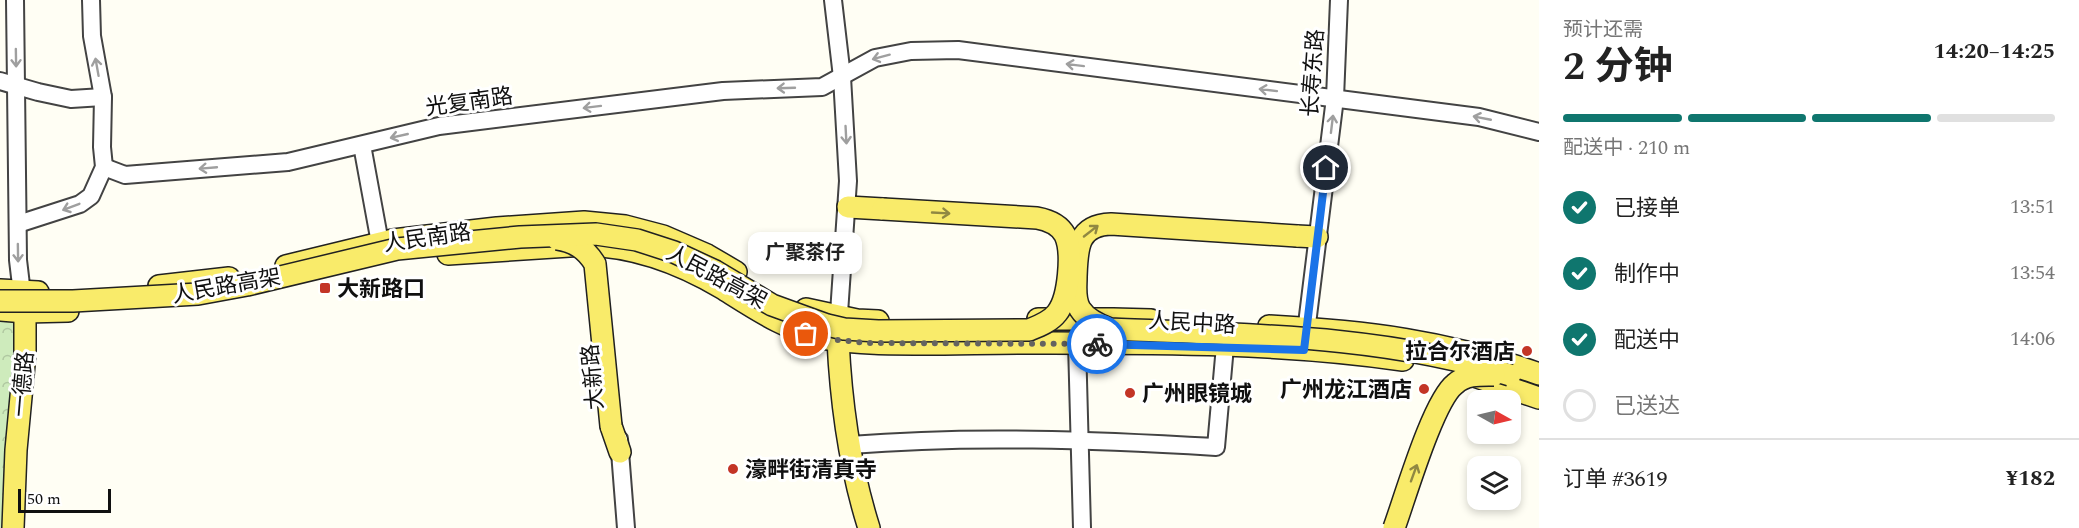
<!DOCTYPE html>
<html lang="zh">
<head>
<meta charset="utf-8">
<style>
  :root { --surface:#fff; --page:#f2f2f2; --text:#222; --muted:#767676; --line:#e0e0e0; --accent:#0f766e }
  body { margin:0; font-family:Spectral,"Noto Sans SC",serif; background:var(--page); color:var(--text); height:100vh; display:flex; flex-direction:column; font-size:22px; white-space:nowrap }
  * { box-sizing:border-box; margin:0 }
  p { font-size:20px; color:var(--muted) }
  .icon { flex:none; width:33px; height:33px; fill:none; stroke:currentColor; stroke-width:2; stroke-linecap:round; stroke-linejoin:round }
  .map { position:relative; flex:1; overflow:hidden }
  .side { display:flex; flex-direction:column; background:var(--surface); width:540px }
  .side>* { flex:none }
  .needle { width:39px; rotate:98deg }
  .fabs { position:absolute; left:1467px; top:390px; display:grid; gap:12px }
  .fabs a { display:grid; place-items:center; width:54px; height:54px; border-radius:12px; background:var(--surface); box-shadow:0 3px 9px #0003; font-size:30px }
  .scale { position:absolute; left:18px; bottom:15px; width:93px; box-sizing:border-box; padding-left:6px; border:3px solid #101010; border-top:0; font-size:16px; line-height:21px; white-space:nowrap; color:#101010; -webkit-text-stroke:4px #fff; paint-order:stroke }
  .pin { position:absolute; display:grid; place-items:center; width:51px; height:51px; color:#fff; margin:-26px; border:3px solid #fff; border-radius:50%; box-shadow:0 2px 6px #0007 }
  .courier { position:absolute; display:grid; place-items:center; width:60px; height:60px; margin:-30px; border:4px solid #1a73e8; border-radius:50%; background:#fff; color:#222; box-shadow:0 2px 8px #0007 }
  .bubble { position:absolute; height:42px; border-radius:12px; background:var(--surface); box-shadow:0 3px 9px #0003; font-size:20px; font-weight:700; line-height:42px; text-align:center }
  .overview em { font-style:normal; font-weight:700 }
  .overview div { display:flex; flex-direction:column-reverse }
  .overview { display:flex; align-items:center; justify-content:space-between; height:102px; padding:0 24px }
  h1 { font-size:39px; font-weight:700; line-height:45px }
  .bar { display:grid; grid-template-columns:repeat(4,1fr); gap:9px 6px; align-content:center; height:72px; padding:0 24px }
  .bar i { height:8px; border-radius:4px; background:var(--line) }
  .bar .active { background:var(--accent) }
  .bar p { grid-column:span 4 }
  .line { display:flex; align-items:center; gap:15px; padding:0 24px; border-top:2px solid var(--line) }
  .line div { flex:1 }
  ol { padding:0 24px; list-style:none }
  li { display:flex; align-items:center; gap:18px; height:66px }
  li p { margin-inline-start:auto }
  li .icon { padding:6px; border-radius:50%; background:var(--accent); color:#fff; stroke-width:4 }
  li:last-child { color:var(--muted) }
  li i { width:33px; height:33px; border:3px solid var(--line); border-radius:50% }
  main { display:flex; flex:1; min-height:0 }
  .map>svg:first-child { display:block }
  .park { fill:url(#park-crowns) }
  .lines { fill:none; stroke-linecap:round; stroke-linejoin:round }
  .minor-casing { stroke:#434343; stroke-width:20 }
  .major-casing { stroke:#212121; stroke-width:24 }
  .minor { stroke:#fff; stroke-width:16 }
  .major { stroke:#f9eb6a; stroke-width:21 }
  .major-bridge-casing { stroke:#212121; stroke-width:24; stroke-linecap:butt }
  .major-bridge { stroke:#f9eb6a; stroke-width:21 }
  .oneway { stroke:#9f9f9f }
  .oneway2 { stroke:#908842 }
  .done { stroke:#646360; stroke-width:6; stroke-dasharray:0 10.8 }
  .route { stroke:#1a73e8; stroke-width:8 }
  .poi-dot { fill:#c33526; stroke:#fff; stroke-width:2 }
  .labels { text-anchor:middle; stroke-width:6; stroke-linejoin:round; paint-order:stroke }
  .street-label { font-size:22px; fill:#101010; stroke:#fff }
  .poi-label { font-size:22px; font-weight:bold; fill:#101010; stroke:#fff; text-anchor:start }
</style>
</head>
<body>
<main>
<div class="map">
<svg width="1539" height="528" viewBox="0 0 1539 528">
  <defs>
    <pattern id="park-crowns" width="20" height="18" patternUnits="userSpaceOnUse" patternTransform="scale(1.5)"><rect width="20" height="18" fill="#ceebbc"/><path d="M2 6a3 3 0 1 1 6 0M12 15a3 3 0 1 1 6 0" fill="none" stroke="#b0c8a1"/></pattern>
  </defs>
  <rect width="100%" height="100%" fill="#fffef4"/>
  <polygon class="park" points="0,315 19,316 5,528 0,528"/>
  <g class="lines">
    <defs>
      <g id="minor">
        <polyline points="15,0 18,260 23,302"/>
        <polyline points="833,0 842,77 848,181 838,328"/>
        <polyline points="0,81 38,92 71,99 103,97"/>
        <polyline points="362,145 380,243"/>
        <polyline points="104,167 125,175 288,162 439,126 723,91 822,87 875,58 911,51 958,50 1479,117 1539,132"/>
        <polyline points="18,224 80,204 91,196 104,167 102,147 103,97 92,36 91,0"/>
        <polyline points="1305,340 1335,98 1339,0"/>
        <polyline points="1077,343 1082,528"/>
        <polyline points="619,439 626,528"/>
        <path d="M 850,445 C 972,435 1094,440 1216,447 L 1225,346"/>
      </g>
      <g id="major">
        <polyline points="848,207 883,209"/>
        <polyline points="1297,236 1317,237"/>
        <path d="M 448,254 L 585,245 C 634,246 680,263 722,288 C 754,308 789,332 827,339 C 858,344 891,344 922,344 C 957,344 992,343 1027,343 C 1151,343 1279,342 1403,360"/>
        <polyline points="286,266 393,240 497,228 584,222 625,226 663,236 707,255 736,272"/>
        <polyline points="159,286 229,278"/>
        <polyline points="0,290 38,292"/>
        <polyline points="806,309 857,320 878,321"/>
        <polyline points="0,310 25,312 68,311"/>
        <polyline points="1038,319 1113,319 1151,320"/>
        <path d="M 1269,326 C 1365,331 1448,341 1539,374"/>
        <path d="M 838,340 C 841,404 850,468 869,528"/>
        <polyline points="1474,376 1539,398"/>
        <polyline points="611,426 620,452"/>
        <polyline points="13,528 16,450 25,354 25,312"/>
      </g>
    </defs>
    <use href="#minor" class="minor-casing"/>
    <use href="#major" class="major-casing"/>
    <use href="#minor" class="minor"/>
    <use href="#major" class="major"/>
    <defs>
      <g id="major-bridge">
        <path d="M 1297,236 L 1111,224 C 1077,225 1077,249 1076,277 C 1076,288 1074,299 1080,309 C 1087,320 1099,325 1110,329 C 1245,335 1381,334 1510,375"/>
        <path d="M 557,239 C 575,242 586,249 595,264 L 611,426"/>
        <path d="M 0,301 L 73,301 L 198,294 L 247,285 L 397,249 L 520,237 L 596,234 L 637,240 L 674,252 L 715,271 L 772,305 L 827,325 L 844,329 L 878,331 L 1029,330 C 1039,326 1050,322 1057,313 C 1069,298 1073,252 1065,235 C 1059,224 1048,220 1037,218 L 883,209"/>
        <path d="M 1394,528 C 1405,498 1433,401 1455,384 C 1466,374 1480,375 1494,375"/>
      </g>
    </defs>
    <use href="#major-bridge" class="major-bridge-casing"/>
    <use href="#major-bridge" class="major-bridge"/>
  </g>
  <defs><path id="oneway-shaft" d="M-6 0H5M1.5-3L5.5 0L1.5 3" fill="none" stroke-width="1.6" stroke-linecap="round" stroke-linejoin="round" transform="scale(1.5)"/></defs>
  <g class="oneway">
    <use href="#oneway-shaft" transform="translate(881 57) rotate(165)"/>
    <use href="#oneway-shaft" transform="translate(16 58) rotate(89)"/>
    <use href="#oneway-shaft" transform="translate(1075 65) rotate(-173)"/>
    <use href="#oneway-shaft" transform="translate(97 67) rotate(-100)"/>
    <use href="#oneway-shaft" transform="translate(786 88) rotate(178)"/>
    <use href="#oneway-shaft" transform="translate(1268 90) rotate(-173)"/>
    <use href="#oneway-shaft" transform="translate(592 107) rotate(173)"/>
    <use href="#oneway-shaft" transform="translate(1482 118) rotate(-169)"/>
    <use href="#oneway-shaft" transform="translate(1332 124) rotate(-83)"/>
    <use href="#oneway-shaft" transform="translate(846 135) rotate(87)"/>
    <use href="#oneway-shaft" transform="translate(399 136) rotate(167)"/>
    <use href="#oneway-shaft" transform="translate(208 168) rotate(175)"/>
    <use href="#oneway-shaft" transform="translate(71 207) rotate(159)"/>
    <use href="#oneway-shaft" transform="translate(18 253) rotate(89)"/>
  </g>
  <g class="oneway2">
    <use href="#oneway-shaft" transform="translate(941 213) rotate(3)"/>
    <use href="#oneway-shaft" transform="translate(1091 231) rotate(-38)"/>
    <use href="#oneway-shaft" transform="translate(1414 473) rotate(-70)"/>
  </g>
  <g class="lines">
    <polyline class="done" points="806,334 829,339 866,343 1097,344"/>
    <polyline class="route" points="1097,344 1304,350 1326,168"/>
  </g>
  <g class="poi-dot">
    <rect x="319" y="282" width="12" height="12" rx="3"/>
    <circle cx="1527" cy="351" r="6"/>
    <circle cx="1424" cy="389" r="6"/>
    <circle cx="1130" cy="393" r="6"/>
    <circle cx="733" cy="469" r="6"/>
  </g>
  <g class="labels">
    <g class="street-label">
      <text transform="translate(1312 73) rotate(-86)" y="8">长寿东路</text>
      <text transform="translate(469 101) rotate(-8)" y="8">光复南路</text>
      <text transform="translate(427 237) rotate(-8)" y="8">人民南路</text>
      <text transform="translate(717 276) rotate(28)" y="8">人民路高架</text>
      <text transform="translate(226 285) rotate(-10)" y="8">人民路高架</text>
      <text transform="translate(1192 322) rotate(3)" y="8">人民中路</text>
      <text transform="translate(592 377) rotate(-95)" y="8">大新路</text>
      <text transform="translate(22 384) rotate(-85)" y="8">一德路</text>
    </g>
    <g class="poi-label">
      <text x="337" y="296">大新路口</text>
      <text x="1515" y="359" text-anchor="end">拉合尔酒店</text>
      <text x="1412" y="397" text-anchor="end">广州龙江酒店</text>
      <text x="1142" y="401">广州眼镜城</text>
      <text x="745" y="477">濠畔街清真寺</text>
    </g>
  </g>
</svg>
<div class="fabs">
<a><svg class="needle" viewBox="-14 -14 28 28"><path d="M0-13l5 13h-10z" fill="#e53935"/><path d="M0 13l5-13h-10z" fill="#767676"/></svg></a>
<a><svg class="icon" aria-label="layers" viewBox="0 0 24 24"><path d="M12 4l9 5-9 5-9-5zM3 14l9 5 9-5"/></svg></a>
</div>
<div class="scale">50 m</div>
<div class="pin" style="left:806px;top:334px;background:#ea580c"><svg class="icon" aria-label="bag" viewBox="0 0 24 24"><path d="M5 8h14l-1 12H6zM9 8a3 3 0 0 1 6 0"/></svg></div>
<div class="pin" style="left:1326px;top:168px;background:#1f2937"><svg class="icon" aria-label="home" viewBox="0 0 24 24"><path d="M3 11l9-7 9 7M6 9v11h12V9"/></svg></div>
<div class="courier" style="left:1097px;top:344px"><svg class="icon" aria-label="bike" viewBox="0 0 24 24"><circle cx="6" cy="16" r="4"/><circle cx="18" cy="16" r="4"/><path d="M6 16l4-8h5l3 8M10 8l3 8H6M13 5h3"/></svg></div>
<div class="bubble" style="left:748px;top:232px;width:114px">广聚茶仔</div>
</div>
<section class="side">
<div class="overview"><div><h1>2 分钟</h1><p>预计还需</p></div><em>14:20–14:25</em></div>
<div class="bar"><i class="active"></i><i class="active"></i><i class="active"></i><i></i><p>配送中 · 210 m</p></div>
<ol>
<li><svg class="icon" aria-label="check" viewBox="0 0 24 24"><path d="M5 12l5 5 9-10"/></svg>已接单<p>13:51</p></li>
<li><svg class="icon" aria-label="check" viewBox="0 0 24 24"><path d="M5 12l5 5 9-10"/></svg>制作中<p>13:54</p></li>
<li><svg class="icon" aria-label="check" viewBox="0 0 24 24"><path d="M5 12l5 5 9-10"/></svg>配送中<p>14:06</p></li>
<li><i></i>已送达</li>
</ol>
<div class="line" style="height:78px"><div>订单 #3619</div><b>¥182</b></div>
</section>
</main>
</body>
</html>
